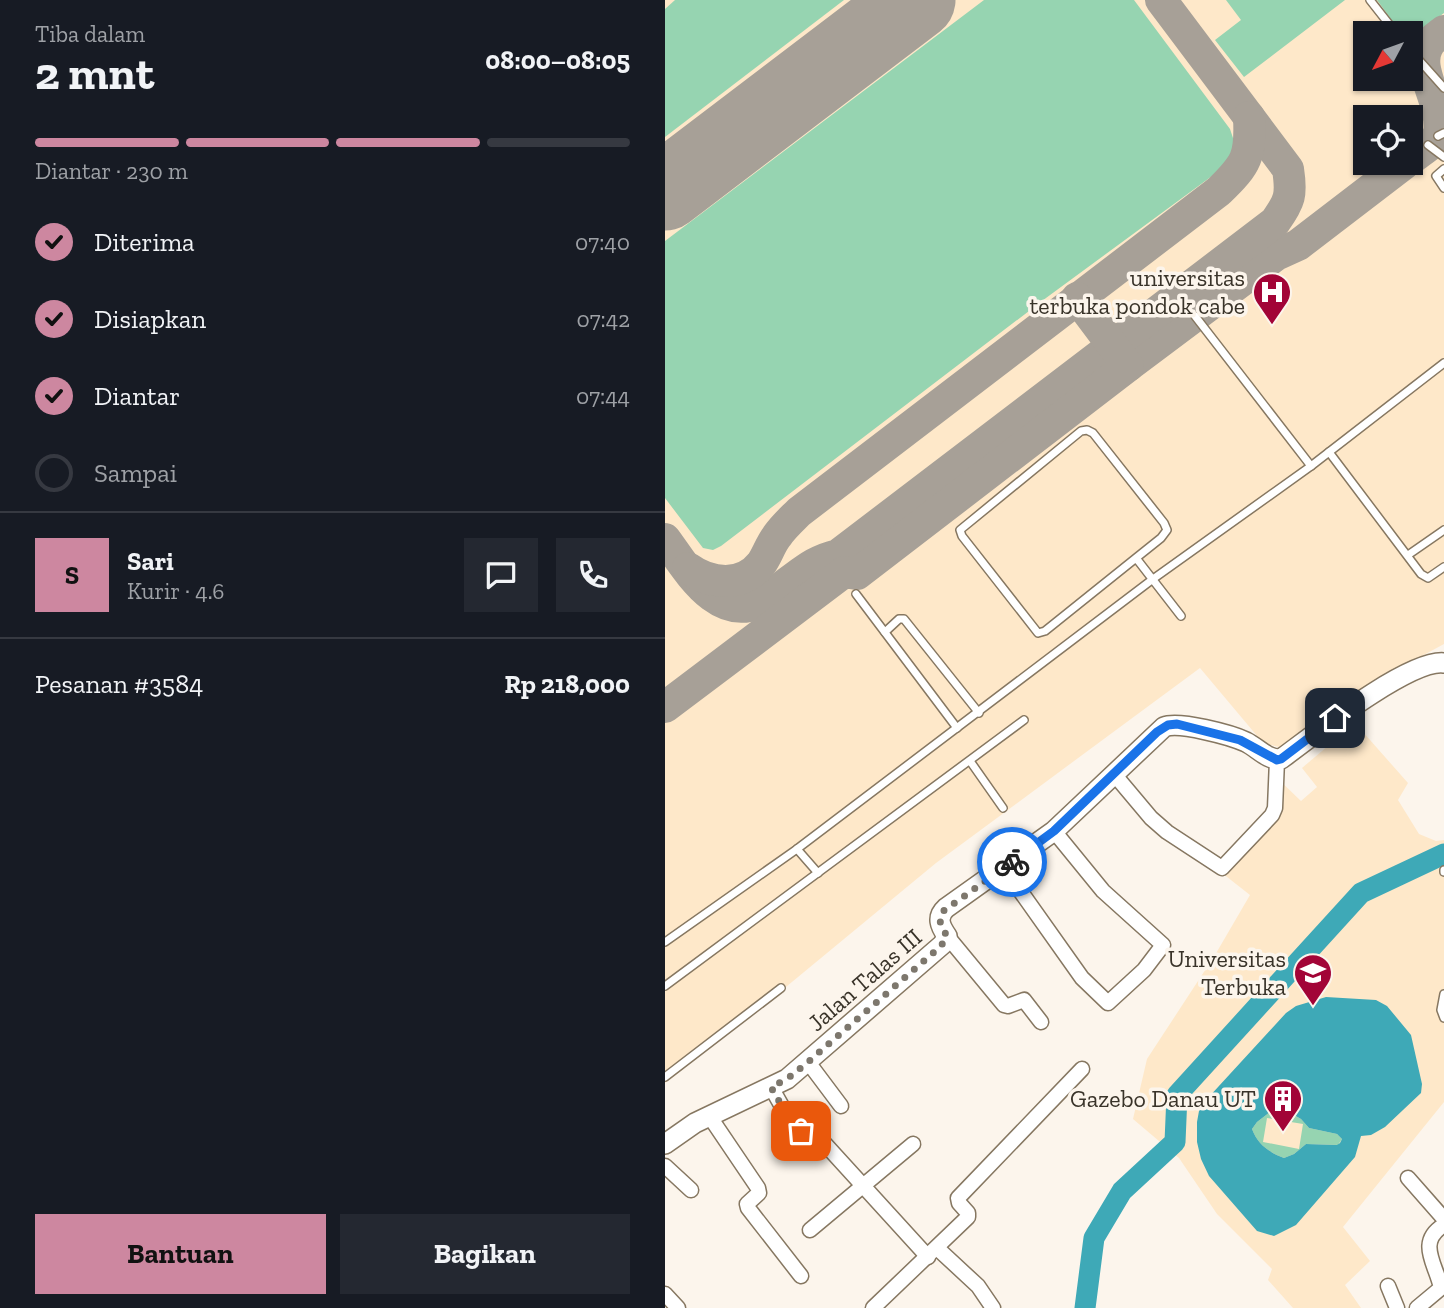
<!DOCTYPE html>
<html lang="id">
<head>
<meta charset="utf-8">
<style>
  :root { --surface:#171b24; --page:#242831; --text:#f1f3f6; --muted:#9ea1a6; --line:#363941; --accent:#cd87a0 }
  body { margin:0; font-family:"Zilla Slab",serif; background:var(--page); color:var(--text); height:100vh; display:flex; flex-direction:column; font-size:26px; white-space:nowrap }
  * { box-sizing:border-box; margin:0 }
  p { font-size:23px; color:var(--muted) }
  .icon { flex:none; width:38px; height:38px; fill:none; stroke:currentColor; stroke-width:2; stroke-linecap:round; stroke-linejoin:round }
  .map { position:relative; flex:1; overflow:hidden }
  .drawer { display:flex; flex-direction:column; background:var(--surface); width:665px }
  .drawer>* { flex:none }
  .needle { width:46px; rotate:229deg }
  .tools { position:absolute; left:688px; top:21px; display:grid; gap:14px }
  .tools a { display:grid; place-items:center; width:70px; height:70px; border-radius:0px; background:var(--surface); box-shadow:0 2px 5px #0004; font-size:35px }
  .pin { position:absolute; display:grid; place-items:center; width:60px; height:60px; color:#fff; margin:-30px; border-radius:14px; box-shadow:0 4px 10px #0006 }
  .courier { position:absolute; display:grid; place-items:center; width:70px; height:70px; margin:-35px; border:5px solid #1a73e8; border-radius:50%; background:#fff; color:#222; box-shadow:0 2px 9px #0007 }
  .headline em { font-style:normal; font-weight:700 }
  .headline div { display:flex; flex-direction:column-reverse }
  .headline { display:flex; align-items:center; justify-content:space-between; height:119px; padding:0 35px }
  h1 { font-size:46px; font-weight:700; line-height:52px }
  .bar { display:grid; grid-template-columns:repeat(4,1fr); gap:10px 7px; align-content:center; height:84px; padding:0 35px }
  .bar i { height:9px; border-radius:5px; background:var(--line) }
  .bar .selected { background:var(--accent) }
  .bar p { grid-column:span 4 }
  .line { display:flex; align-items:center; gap:18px; padding:0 35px; border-top:2px solid var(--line) }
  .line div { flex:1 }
  .round { display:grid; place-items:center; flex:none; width:74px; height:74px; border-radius:0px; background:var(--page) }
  ol { padding:0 35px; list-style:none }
  li { display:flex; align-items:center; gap:21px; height:77px }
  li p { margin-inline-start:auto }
  li .icon { padding:7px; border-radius:50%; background:var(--accent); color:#111; stroke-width:4 }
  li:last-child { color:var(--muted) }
  li i { width:38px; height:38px; border:4px solid var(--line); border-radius:50% }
  .button { display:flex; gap:14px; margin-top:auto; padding:14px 35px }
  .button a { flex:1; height:80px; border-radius:0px; background:var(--accent); color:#111; font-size:28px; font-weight:700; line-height:80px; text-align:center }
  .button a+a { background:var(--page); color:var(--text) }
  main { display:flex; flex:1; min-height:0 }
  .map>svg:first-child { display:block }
  .built { fill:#fee8c9; fill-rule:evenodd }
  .green { fill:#96d4b1; fill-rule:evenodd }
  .water { fill:#3ea9b7; fill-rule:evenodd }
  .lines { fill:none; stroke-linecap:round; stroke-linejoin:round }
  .river { stroke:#3ea9b7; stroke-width:21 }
  .taxiway { stroke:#a7a097; stroke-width:32 }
  .runway { stroke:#a7a097; stroke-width:79 }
  .lane-casing { stroke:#867761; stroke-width:10 }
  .street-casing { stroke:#867761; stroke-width:17 }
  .secondary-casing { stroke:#867761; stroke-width:22 }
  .lane { stroke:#fff; stroke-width:7 }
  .street { stroke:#fff; stroke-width:14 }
  .secondary { stroke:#fff; stroke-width:19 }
  .done { stroke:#7d776d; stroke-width:7; stroke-dasharray:0 12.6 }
  .route { stroke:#1a73e8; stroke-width:9 }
  .labels { text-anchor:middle; stroke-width:7; stroke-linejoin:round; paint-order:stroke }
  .poi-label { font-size:24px; fill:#393329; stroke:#fcf5ec; text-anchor:end }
  .street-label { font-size:24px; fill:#393329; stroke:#fcf5ec }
</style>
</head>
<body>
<main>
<section class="drawer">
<div class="headline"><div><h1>2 mnt</h1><p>Tiba dalam</p></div><em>08:00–08:05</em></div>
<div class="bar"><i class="selected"></i><i class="selected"></i><i class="selected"></i><i></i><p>Diantar · 230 m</p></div>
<ol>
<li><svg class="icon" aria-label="check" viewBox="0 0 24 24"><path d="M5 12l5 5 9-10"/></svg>Diterima<p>07:40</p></li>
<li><svg class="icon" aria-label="check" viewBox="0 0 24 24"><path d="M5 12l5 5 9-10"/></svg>Disiapkan<p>07:42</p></li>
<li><svg class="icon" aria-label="check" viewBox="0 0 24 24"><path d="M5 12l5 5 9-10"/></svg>Diantar<p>07:44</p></li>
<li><i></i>Sampai</li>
</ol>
<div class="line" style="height:126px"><b class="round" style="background:var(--accent);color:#111">S</b><div><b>Sari</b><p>Kurir · 4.6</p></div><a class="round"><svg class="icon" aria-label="chat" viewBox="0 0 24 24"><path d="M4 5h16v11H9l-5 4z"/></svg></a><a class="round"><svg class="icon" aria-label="phone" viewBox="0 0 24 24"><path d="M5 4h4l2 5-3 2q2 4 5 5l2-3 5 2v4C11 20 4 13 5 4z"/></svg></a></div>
<div class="line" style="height:91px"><div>Pesanan #3584</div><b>Rp 218,000</b></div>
<div class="button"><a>Bantuan</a><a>Bagikan</a></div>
</section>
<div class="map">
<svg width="779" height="1308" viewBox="0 0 779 1308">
  <rect width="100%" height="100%" fill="#fcf5ec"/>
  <g class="built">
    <path d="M 0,0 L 779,0 L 779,644 L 707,683 L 618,748 L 598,743 L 535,668 L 271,863 L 81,1020 L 0,1083 ZM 700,33 L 746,33 L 746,79 L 700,79 ZM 700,117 L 746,117 L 746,163 L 700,163 Z"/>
    <polygon points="690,723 743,783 733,800 754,834 771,841 779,840 779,1102 678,1227 705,1261 680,1285 696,1308 628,1308 603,1280 607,1269 552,1214 514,1158 468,1119 482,1059 550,955 585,895 557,873 606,820 610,776 636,801 652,787 637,768"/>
  </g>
  <g class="green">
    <polygon points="10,0 179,0 0,137 0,9"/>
    <polygon points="319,0 469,0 565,129 570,144 562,165 381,298 56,546 48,550 38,548 0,498 0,241"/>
    <polygon points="561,0 680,0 579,77 550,40 576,20"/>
    <polygon points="712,0 779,0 779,13 746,38 746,33 736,33"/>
    <path d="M 613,1106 L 636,1119 L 644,1128 L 672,1134 L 677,1139 L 673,1145 L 641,1144 L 629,1154 L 619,1158 C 604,1152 593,1145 587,1129 L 592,1122 ZM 602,1118 L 638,1124 L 634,1149 L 598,1142 Z"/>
  </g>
  <path class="water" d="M 661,997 L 711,1000 L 722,1006 L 746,1035 L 757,1084 L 756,1093 L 720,1127 L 706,1135 L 696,1136 L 690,1157 L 631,1225 L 609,1236 L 592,1231 L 544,1176 L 536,1159 L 532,1142 L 532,1122 L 534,1111 L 542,1099 L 621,1013 L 631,1006 ZM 613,1106 L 636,1119 L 644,1128 L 672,1134 L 677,1139 L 675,1143 L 672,1145 L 641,1144 L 629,1154 L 619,1158 C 604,1152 593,1145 587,1129 L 592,1122 Z"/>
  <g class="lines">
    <polyline class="river" points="420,1308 429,1238 457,1191 510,1142 512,1095 696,893 779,854"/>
    <g class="taxiway">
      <path d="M 746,159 C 754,152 769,144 774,134 C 779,102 749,70 763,46 C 766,40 774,35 779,31"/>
      <polyline points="463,366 611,255 633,245 740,163"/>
      <path d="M 0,539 C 23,570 53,626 100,600 C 108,595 115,589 122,583 C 140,570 151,560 173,555 L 610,222 C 625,201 627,195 623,169 L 496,0"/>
      <path d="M 23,568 C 45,584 77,588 96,564 C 102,556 105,545 112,536 C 118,527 126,520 134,512 L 554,191 C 582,164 586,156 584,117"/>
      <polyline points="0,707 179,572 192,574 463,366 412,298"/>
    </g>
    <polyline class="runway" points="0,191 251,0"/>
    <defs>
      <g id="lane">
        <polyline points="705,0 731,33"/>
        <polyline points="746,51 779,88"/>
        <polyline points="773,136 779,133"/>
        <polyline points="763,145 779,157"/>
        <polyline points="779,169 771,176 779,188"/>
        <polyline points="530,316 646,466"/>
        <polyline points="664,452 756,574 763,578 779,567"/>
        <polyline points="743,555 779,530"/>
        <polyline points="471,558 496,538 502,530 499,523 428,433 422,430 416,431 295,530 297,536 373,633 380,631 471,558 516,616"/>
        <polyline points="191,594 292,728"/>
        <polyline points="220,632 234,619 239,619 314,713"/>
        <polyline points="305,761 338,808"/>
        <polyline points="132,849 153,873"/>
        <polyline points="779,870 779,872"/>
        <polyline points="0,942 132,849 488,579 646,466 779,363"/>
        <polyline points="0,986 359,720"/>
        <polyline points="779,994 776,1010 779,1018"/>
        <polyline points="0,1077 116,988"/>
      </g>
      <g id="street">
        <polyline points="449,774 486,818 502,832 557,868 607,815 610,808 612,760"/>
        <polyline points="339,868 417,978 443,1003 479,970 498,945 438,891 389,831"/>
        <polyline points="282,936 339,1005 343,1006 359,1000 376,1022"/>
        <polyline points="143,1062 176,1106"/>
        <polyline points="106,1087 119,1110 136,1131 160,1144 263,1257"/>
        <polyline points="45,1117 93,1188 94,1193 82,1204 83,1208 136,1276"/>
        <polyline points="0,1166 26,1190"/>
        <polyline points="743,1178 779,1219"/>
        <polyline points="145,1230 248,1144"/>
        <polyline points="272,1248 313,1286 328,1308"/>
        <polyline points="723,1286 732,1308"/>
        <polyline points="0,1294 13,1308"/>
        <polyline points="208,1308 303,1217 303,1213 294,1203 293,1198 417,1069"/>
        <path d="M 752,1308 L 776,1288 C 771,1264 751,1242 779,1225"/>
      </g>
      <path id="secondary" d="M 0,1144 L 30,1123 L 122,1079 L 278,944 L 282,936 C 275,926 271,917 281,908 L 389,831 L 499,727 C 514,721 566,735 581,742 C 593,748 602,760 616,759 C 646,737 744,659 779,663"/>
    </defs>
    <use href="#lane" class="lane-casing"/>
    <use href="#street" class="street-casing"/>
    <use href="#secondary" class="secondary-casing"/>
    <use href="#lane" class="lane"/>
    <use href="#street" class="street"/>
    <use href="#secondary" class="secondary"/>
  </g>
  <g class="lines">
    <polyline class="done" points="136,1131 119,1110 106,1087 122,1079 143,1062 276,946 282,936 275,924 277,912 347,862"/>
    <polyline class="route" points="347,862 389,831 492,732 503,725 512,724 575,740 612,760 616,759 670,718"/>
  </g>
  <defs>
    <symbol id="hospital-pin" viewBox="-11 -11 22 30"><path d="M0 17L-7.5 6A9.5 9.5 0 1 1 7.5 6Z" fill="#a20437" stroke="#fcf5ec"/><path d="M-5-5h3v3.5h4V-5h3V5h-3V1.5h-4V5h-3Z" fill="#fff"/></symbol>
    <symbol id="university-pin" viewBox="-11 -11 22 30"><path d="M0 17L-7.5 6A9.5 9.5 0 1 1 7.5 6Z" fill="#a20437" stroke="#fcf5ec"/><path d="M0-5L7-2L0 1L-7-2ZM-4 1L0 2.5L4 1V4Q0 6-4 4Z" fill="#fff"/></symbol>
    <symbol id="building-pin" viewBox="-11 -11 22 30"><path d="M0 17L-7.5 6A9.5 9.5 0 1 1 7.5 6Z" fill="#a20437" stroke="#fcf5ec"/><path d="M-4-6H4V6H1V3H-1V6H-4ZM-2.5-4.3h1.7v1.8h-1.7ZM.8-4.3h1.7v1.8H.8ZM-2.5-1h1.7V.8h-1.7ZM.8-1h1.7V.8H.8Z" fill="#fff"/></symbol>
  </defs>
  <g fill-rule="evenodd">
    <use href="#hospital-pin" x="585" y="270" width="44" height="60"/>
    <use href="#university-pin" x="626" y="951" width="44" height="60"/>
    <use href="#building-pin" x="596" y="1077" width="44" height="60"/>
  </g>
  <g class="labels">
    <g class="poi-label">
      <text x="580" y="286">universitas<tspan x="580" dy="28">terbuka pondok cabe</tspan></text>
      <text x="621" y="967">Universitas<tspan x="621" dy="28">Terbuka</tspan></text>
      <text x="591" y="1107">Gazebo Danau UT</text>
    </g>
    <g class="street-label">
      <text transform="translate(200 980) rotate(-41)" y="8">Jalan Talas III</text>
    </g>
  </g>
</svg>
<div class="tools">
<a><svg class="needle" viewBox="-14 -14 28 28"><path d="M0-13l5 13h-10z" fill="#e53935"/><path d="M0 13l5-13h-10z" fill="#9ea1a6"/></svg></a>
<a><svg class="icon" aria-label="locate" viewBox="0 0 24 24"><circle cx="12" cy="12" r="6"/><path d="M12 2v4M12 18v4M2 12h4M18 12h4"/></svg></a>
</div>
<div class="pin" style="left:136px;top:1131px;background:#ea580c"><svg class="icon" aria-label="bag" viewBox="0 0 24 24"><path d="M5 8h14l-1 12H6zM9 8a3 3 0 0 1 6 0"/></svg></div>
<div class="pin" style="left:670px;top:718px;background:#1f2937"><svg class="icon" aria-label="home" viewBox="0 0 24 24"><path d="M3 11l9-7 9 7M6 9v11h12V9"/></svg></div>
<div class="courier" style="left:347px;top:862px"><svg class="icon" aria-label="bike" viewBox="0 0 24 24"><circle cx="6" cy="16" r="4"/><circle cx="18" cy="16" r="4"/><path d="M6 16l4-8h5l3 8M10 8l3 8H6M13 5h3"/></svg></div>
</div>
</main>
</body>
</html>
